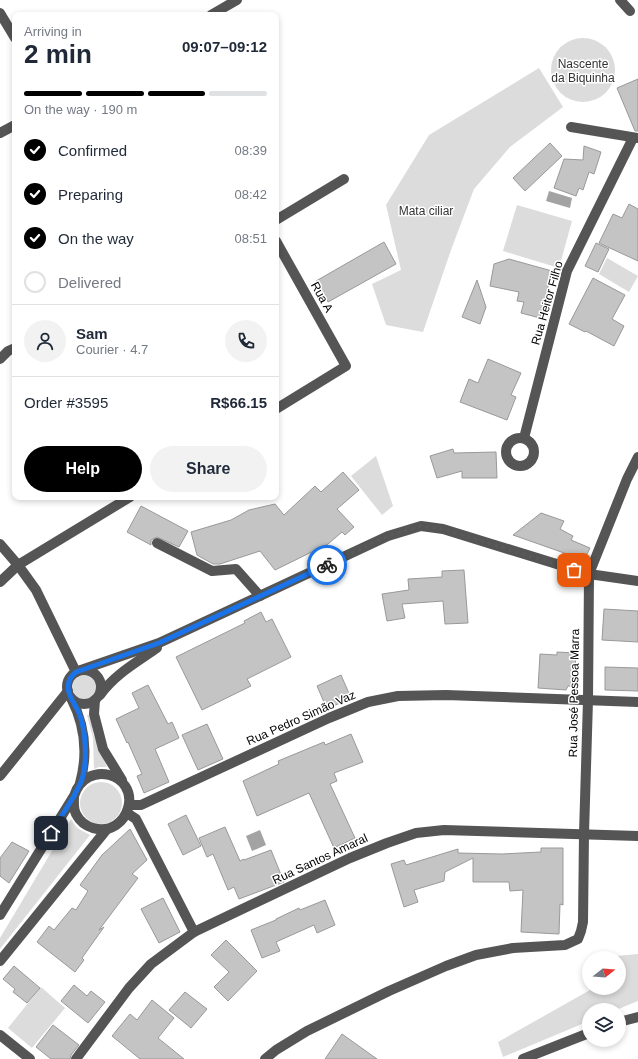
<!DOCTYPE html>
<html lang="en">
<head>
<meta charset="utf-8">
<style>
  :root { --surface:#fff; --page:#f2f2f3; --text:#1f2937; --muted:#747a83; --line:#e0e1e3; --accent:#000 }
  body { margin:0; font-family:Helvetica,sans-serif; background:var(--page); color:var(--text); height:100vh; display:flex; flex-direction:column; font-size:15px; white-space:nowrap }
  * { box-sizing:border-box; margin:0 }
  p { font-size:13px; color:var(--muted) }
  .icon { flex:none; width:22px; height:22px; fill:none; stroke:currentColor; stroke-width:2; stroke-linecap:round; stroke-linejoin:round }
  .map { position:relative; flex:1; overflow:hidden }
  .panel { position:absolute; left:12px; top:12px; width:267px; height:488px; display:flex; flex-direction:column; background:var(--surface); border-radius:8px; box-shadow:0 2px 6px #0003 }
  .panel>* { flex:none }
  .needle { width:26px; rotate:73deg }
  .fabs { position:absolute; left:582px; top:951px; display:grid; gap:8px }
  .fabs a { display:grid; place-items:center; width:44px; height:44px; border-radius:50%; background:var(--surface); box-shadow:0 2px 6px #0003; font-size:20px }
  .pin { position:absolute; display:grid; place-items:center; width:34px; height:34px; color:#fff; margin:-17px; border-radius:8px; box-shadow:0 2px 6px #0006 }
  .courier { position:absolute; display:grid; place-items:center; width:40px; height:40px; margin:-20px; border:3px solid #1a73e8; border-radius:50%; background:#fff; color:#222; box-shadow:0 1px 5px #0007 }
  .overview em { font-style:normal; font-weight:600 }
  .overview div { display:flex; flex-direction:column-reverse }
  .overview { display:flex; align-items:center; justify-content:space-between; height:68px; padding:0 12px }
  h1 { font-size:26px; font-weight:600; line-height:30px }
  .bar { display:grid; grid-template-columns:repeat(4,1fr); gap:6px 4px; align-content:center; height:48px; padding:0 12px }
  .bar i { height:5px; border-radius:3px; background:var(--line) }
  .bar .current { background:var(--accent) }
  .bar p { grid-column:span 4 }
  .line { display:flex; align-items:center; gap:10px; padding:0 12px; border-top:1px solid var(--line) }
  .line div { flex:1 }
  .round { display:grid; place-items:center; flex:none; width:42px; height:42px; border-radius:21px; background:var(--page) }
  ol { padding:0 12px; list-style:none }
  li { display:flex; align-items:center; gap:12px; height:44px }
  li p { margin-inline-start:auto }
  li .icon { padding:4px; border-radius:50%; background:var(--accent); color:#fff; stroke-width:4 }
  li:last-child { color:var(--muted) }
  li i { width:22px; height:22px; border:2px solid var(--line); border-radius:50% }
  .action { display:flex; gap:8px; margin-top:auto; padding:8px 12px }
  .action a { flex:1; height:46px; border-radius:24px; background:var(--accent); color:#fff; font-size:16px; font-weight:600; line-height:46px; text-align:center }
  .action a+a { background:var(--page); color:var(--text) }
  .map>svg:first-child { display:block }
  .green { fill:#dcdcdc }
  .water { fill:#a3a3a3 }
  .building { fill:#c4c4c4; stroke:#999 }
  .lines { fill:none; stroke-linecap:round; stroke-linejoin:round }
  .minor { stroke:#555; stroke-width:10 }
  .done { stroke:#595959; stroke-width:4; stroke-dasharray:0 7.2 }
  .route { stroke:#1a73e8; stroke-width:5 }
  .labels { text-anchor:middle; stroke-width:3; stroke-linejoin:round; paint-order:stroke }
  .park-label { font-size:12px; fill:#333; stroke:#fff }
  .street-label { font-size:12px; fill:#000; stroke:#fff }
</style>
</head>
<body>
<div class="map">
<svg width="638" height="1059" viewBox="0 0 638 1059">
  <rect width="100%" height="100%" fill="#fff"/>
  <g class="green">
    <circle cx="583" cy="70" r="32"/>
    <polygon points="539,68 563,107 510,147 474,189 451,250 423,332 386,325 372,284 401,270 386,205 429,135"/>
    <polygon points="517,205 572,221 559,268 503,251"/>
    <polygon points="607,258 638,276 629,292 599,274"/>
    <polygon points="376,456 393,506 382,515 351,476"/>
    <circle cx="84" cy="687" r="13"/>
    <polygon points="87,715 91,715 93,734 107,767 99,767 94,769 93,738"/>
    <circle cx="101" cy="803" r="21"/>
    <polygon points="71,819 77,828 90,835 0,949 0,938"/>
    <polygon points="638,954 638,1001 616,1010 589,1010 589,1021 503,1057 498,1042 590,990 592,988 619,988 619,958 605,958 605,957"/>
    <polygon points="41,987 65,1008 32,1048 8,1028"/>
  </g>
  <g class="water">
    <polygon points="549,191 572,198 570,208 546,201"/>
    <polygon points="260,830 266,845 252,851 246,836"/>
  </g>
  <g class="building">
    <polygon points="638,79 638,131 635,131 617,88"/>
    <polygon points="550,143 562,156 525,191 513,178"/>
    <polygon points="584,146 601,152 594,174 589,172 583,190 579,188 576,196 554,188 564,159 583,160"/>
    <polygon points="629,204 638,209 638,261 599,243 613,214 622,218"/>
    <polygon points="384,242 396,264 328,302 316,281"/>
    <polygon points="596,243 609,249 598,272 585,266"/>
    <polygon points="509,259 552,271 540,318 521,313 524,302 517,301 519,292 490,286 494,264"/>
    <polygon points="593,278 625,295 612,319 624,326 614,346 586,331 585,332 569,324"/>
    <polygon points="477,280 486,307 480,324 462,317"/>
    <polygon points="488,359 521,373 511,395 516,397 507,420 460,402 469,379 478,383"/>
    <polygon points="453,449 454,453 496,452 497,478 462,478 462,471 437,478 430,456"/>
    <polygon points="343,472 359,490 337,509 354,527 345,535 342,532 328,544 275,570 260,551 220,564 213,564 197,555 191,532 231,520 249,510 275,504 284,515 315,486 321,492"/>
    <polygon points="141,506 188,531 179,547 157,537 151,540 151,545 127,532"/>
    <polygon points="541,513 564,521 560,529 573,536 571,540 590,548 584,560 566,556 567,554 513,535"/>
    <polygon points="464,570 468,623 445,624 443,601 402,604 405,618 387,621 382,594 409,590 408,579 442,577 442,571"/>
    <polygon points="604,609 638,611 638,642 602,640"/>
    <polygon points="261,612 266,622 272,619 291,657 247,679 251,686 202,710 176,657 245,623 244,621"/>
    <polygon points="557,652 576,653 574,686 568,686 566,690 538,688 540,654 557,655"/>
    <polygon points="605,667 638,668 638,691 605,690"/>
    <polygon points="341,675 351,698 327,709 317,686"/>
    <polygon points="148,685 168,724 172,722 179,738 155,749 169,782 144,793 137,776 142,774 128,742 127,743 116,719 139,708 132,693"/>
    <polygon points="207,724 223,759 198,770 182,735"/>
    <polygon points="351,734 363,762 334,773 337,781 330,784 355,838 334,848 309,793 257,816 243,781 279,764 278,761 324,742 325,745"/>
    <polygon points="186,815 201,846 183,855 168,824"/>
    <polygon points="225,827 240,861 244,859 244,860 271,850 284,882 239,899 234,887 228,890 213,854 207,857 199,838"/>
    <polygon points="130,829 147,860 132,874 138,878 99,930 104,927 82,958 84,960 75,972 37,942 49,926 54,930 72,908 76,910 88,891 80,885 102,855"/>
    <polygon points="12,842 29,851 9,883 0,876 0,858"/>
    <polygon points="541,848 563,848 563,905 560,904 559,934 521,932 523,890 510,891 509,882 473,882 473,858 445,872 444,881 414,890 418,902 404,907 391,864 404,860 406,865 458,849 458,853 502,854 541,852"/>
    <polygon points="163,898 180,932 159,943 141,909"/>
    <polygon points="325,900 335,925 317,933 314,925 276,942 280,951 262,958 251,930 276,920 276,919 299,908 300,910"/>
    <polygon points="226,940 257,971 228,1001 214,987 229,972 211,955"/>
    <polygon points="14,966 40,988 27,1003 13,992 15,989 3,979"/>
    <polygon points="74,985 87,996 91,991 105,1002 88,1023 61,1001"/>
    <polygon points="185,992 207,1009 191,1028 169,1010"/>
    <polygon points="152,1000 174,1018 158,1038 184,1059 140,1059 112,1036 130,1014 137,1020"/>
    <polygon points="53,1025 79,1045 71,1055 70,1059 51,1059 36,1047"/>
    <polygon points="342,1034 377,1059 325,1059"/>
  </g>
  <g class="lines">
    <g class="minor">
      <polyline points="620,0 630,11"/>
      <polyline points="0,13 15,38"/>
      <polyline points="211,15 237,0"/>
      <polyline points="571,127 638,138"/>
      <polyline points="0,133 15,125"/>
      <polyline points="276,220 344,179"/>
      <polyline points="276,241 346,366 276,409"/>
      <polyline points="0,359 8,351 15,348"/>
      <polyline points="524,438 567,271 633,138"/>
      <circle cx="520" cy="452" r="14"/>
      <polyline points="157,543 212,571 236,569 260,596"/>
      <polyline points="0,544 18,565 36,590 76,672"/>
      <polyline points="0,582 18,565 130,497"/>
      <polyline points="81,670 159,643 388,536 421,526 443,529 589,574 638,581"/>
      <circle cx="84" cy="687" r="17"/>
      <path d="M 100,695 C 115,674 137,662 157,648"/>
      <path d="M 71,698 C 85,725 88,754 80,783"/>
      <polyline points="95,700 94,714 103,749 122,780"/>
      <polyline points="0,776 68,691"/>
      <polyline points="129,805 141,805 329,718 368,702 398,696 446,695 638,702"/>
      <polyline points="127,813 136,819 194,932"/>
      <path d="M 0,915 L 74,796 C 86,758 138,774 128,808 C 126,815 122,821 116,825 C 102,834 83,828 76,814 C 73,808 74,802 74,796"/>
      <polyline points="0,961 107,829"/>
      <polyline points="619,1022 638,1017"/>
      <polyline points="0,1035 30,1059"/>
      <polyline points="76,1059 129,988 151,964 194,932 350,858 387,843 416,833 444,830 638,836"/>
      <polyline points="265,1059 276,1050 307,1031 389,991 446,966 476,955 513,948 565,945 578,939 581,931 583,922 584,834 588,700 589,574 627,479 638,457"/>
      <polyline points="523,1059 589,1033"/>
    </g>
  </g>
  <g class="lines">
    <polyline class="done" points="327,565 388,536 421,526 443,529 574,570"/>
    <path class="route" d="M 51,833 L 74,796 C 76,791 79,787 81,782 C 88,764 86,730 79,713 C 75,704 68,696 68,687 C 68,680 71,676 76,672 L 159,643 L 327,565"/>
  </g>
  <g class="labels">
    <g class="park-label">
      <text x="583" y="68">Nascente<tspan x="583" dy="14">da Biquinha</tspan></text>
      <text x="426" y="215">Mata ciliar</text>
    </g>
    <g class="street-label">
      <text transform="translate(322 297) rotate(61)" y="4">Rua A</text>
      <text transform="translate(547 303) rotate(-74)" y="4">Rua Heitor Filho</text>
      <text transform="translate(574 693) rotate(-89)" y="4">Rua José Pessoa Marra</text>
      <text transform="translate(301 718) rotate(-24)" y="4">Rua Pedro Simão Vaz</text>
      <text transform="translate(320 859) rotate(-25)" y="4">Rua Santos Amaral</text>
    </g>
  </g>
</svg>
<div class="fabs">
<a><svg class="needle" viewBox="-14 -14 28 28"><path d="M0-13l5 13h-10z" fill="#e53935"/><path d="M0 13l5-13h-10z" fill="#747a83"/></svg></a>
<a><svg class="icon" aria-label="layers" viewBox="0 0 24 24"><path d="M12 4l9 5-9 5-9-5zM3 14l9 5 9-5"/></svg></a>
</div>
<div class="pin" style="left:574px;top:570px;background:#ea580c"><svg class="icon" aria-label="bag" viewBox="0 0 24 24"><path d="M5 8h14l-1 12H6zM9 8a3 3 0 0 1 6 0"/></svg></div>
<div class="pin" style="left:51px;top:833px;background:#1f2937"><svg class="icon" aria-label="home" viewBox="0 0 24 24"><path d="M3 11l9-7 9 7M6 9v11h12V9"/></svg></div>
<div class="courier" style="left:327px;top:565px"><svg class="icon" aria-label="bike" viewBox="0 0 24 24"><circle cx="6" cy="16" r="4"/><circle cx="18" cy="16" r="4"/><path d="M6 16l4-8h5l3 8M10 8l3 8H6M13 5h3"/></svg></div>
<section class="panel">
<div class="overview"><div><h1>2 min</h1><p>Arriving in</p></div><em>09:07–09:12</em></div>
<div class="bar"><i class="current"></i><i class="current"></i><i class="current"></i><i></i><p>On the way · 190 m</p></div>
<ol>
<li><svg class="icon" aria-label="check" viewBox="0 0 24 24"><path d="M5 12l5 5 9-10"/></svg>Confirmed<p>08:39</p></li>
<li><svg class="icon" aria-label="check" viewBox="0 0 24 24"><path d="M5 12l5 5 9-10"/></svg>Preparing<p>08:42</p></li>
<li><svg class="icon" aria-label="check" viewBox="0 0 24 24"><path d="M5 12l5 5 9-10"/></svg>On the way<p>08:51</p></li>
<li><i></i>Delivered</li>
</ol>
<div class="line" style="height:72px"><a class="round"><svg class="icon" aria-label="person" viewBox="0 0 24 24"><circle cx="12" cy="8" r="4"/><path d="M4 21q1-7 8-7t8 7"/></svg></a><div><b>Sam</b><p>Courier · 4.7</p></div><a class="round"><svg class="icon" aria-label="phone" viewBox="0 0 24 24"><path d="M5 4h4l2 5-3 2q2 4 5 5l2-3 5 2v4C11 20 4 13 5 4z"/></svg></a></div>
<div class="line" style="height:52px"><div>Order #3595</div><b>R$66.15</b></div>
<div class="action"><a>Help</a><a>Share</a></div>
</section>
</div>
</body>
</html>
